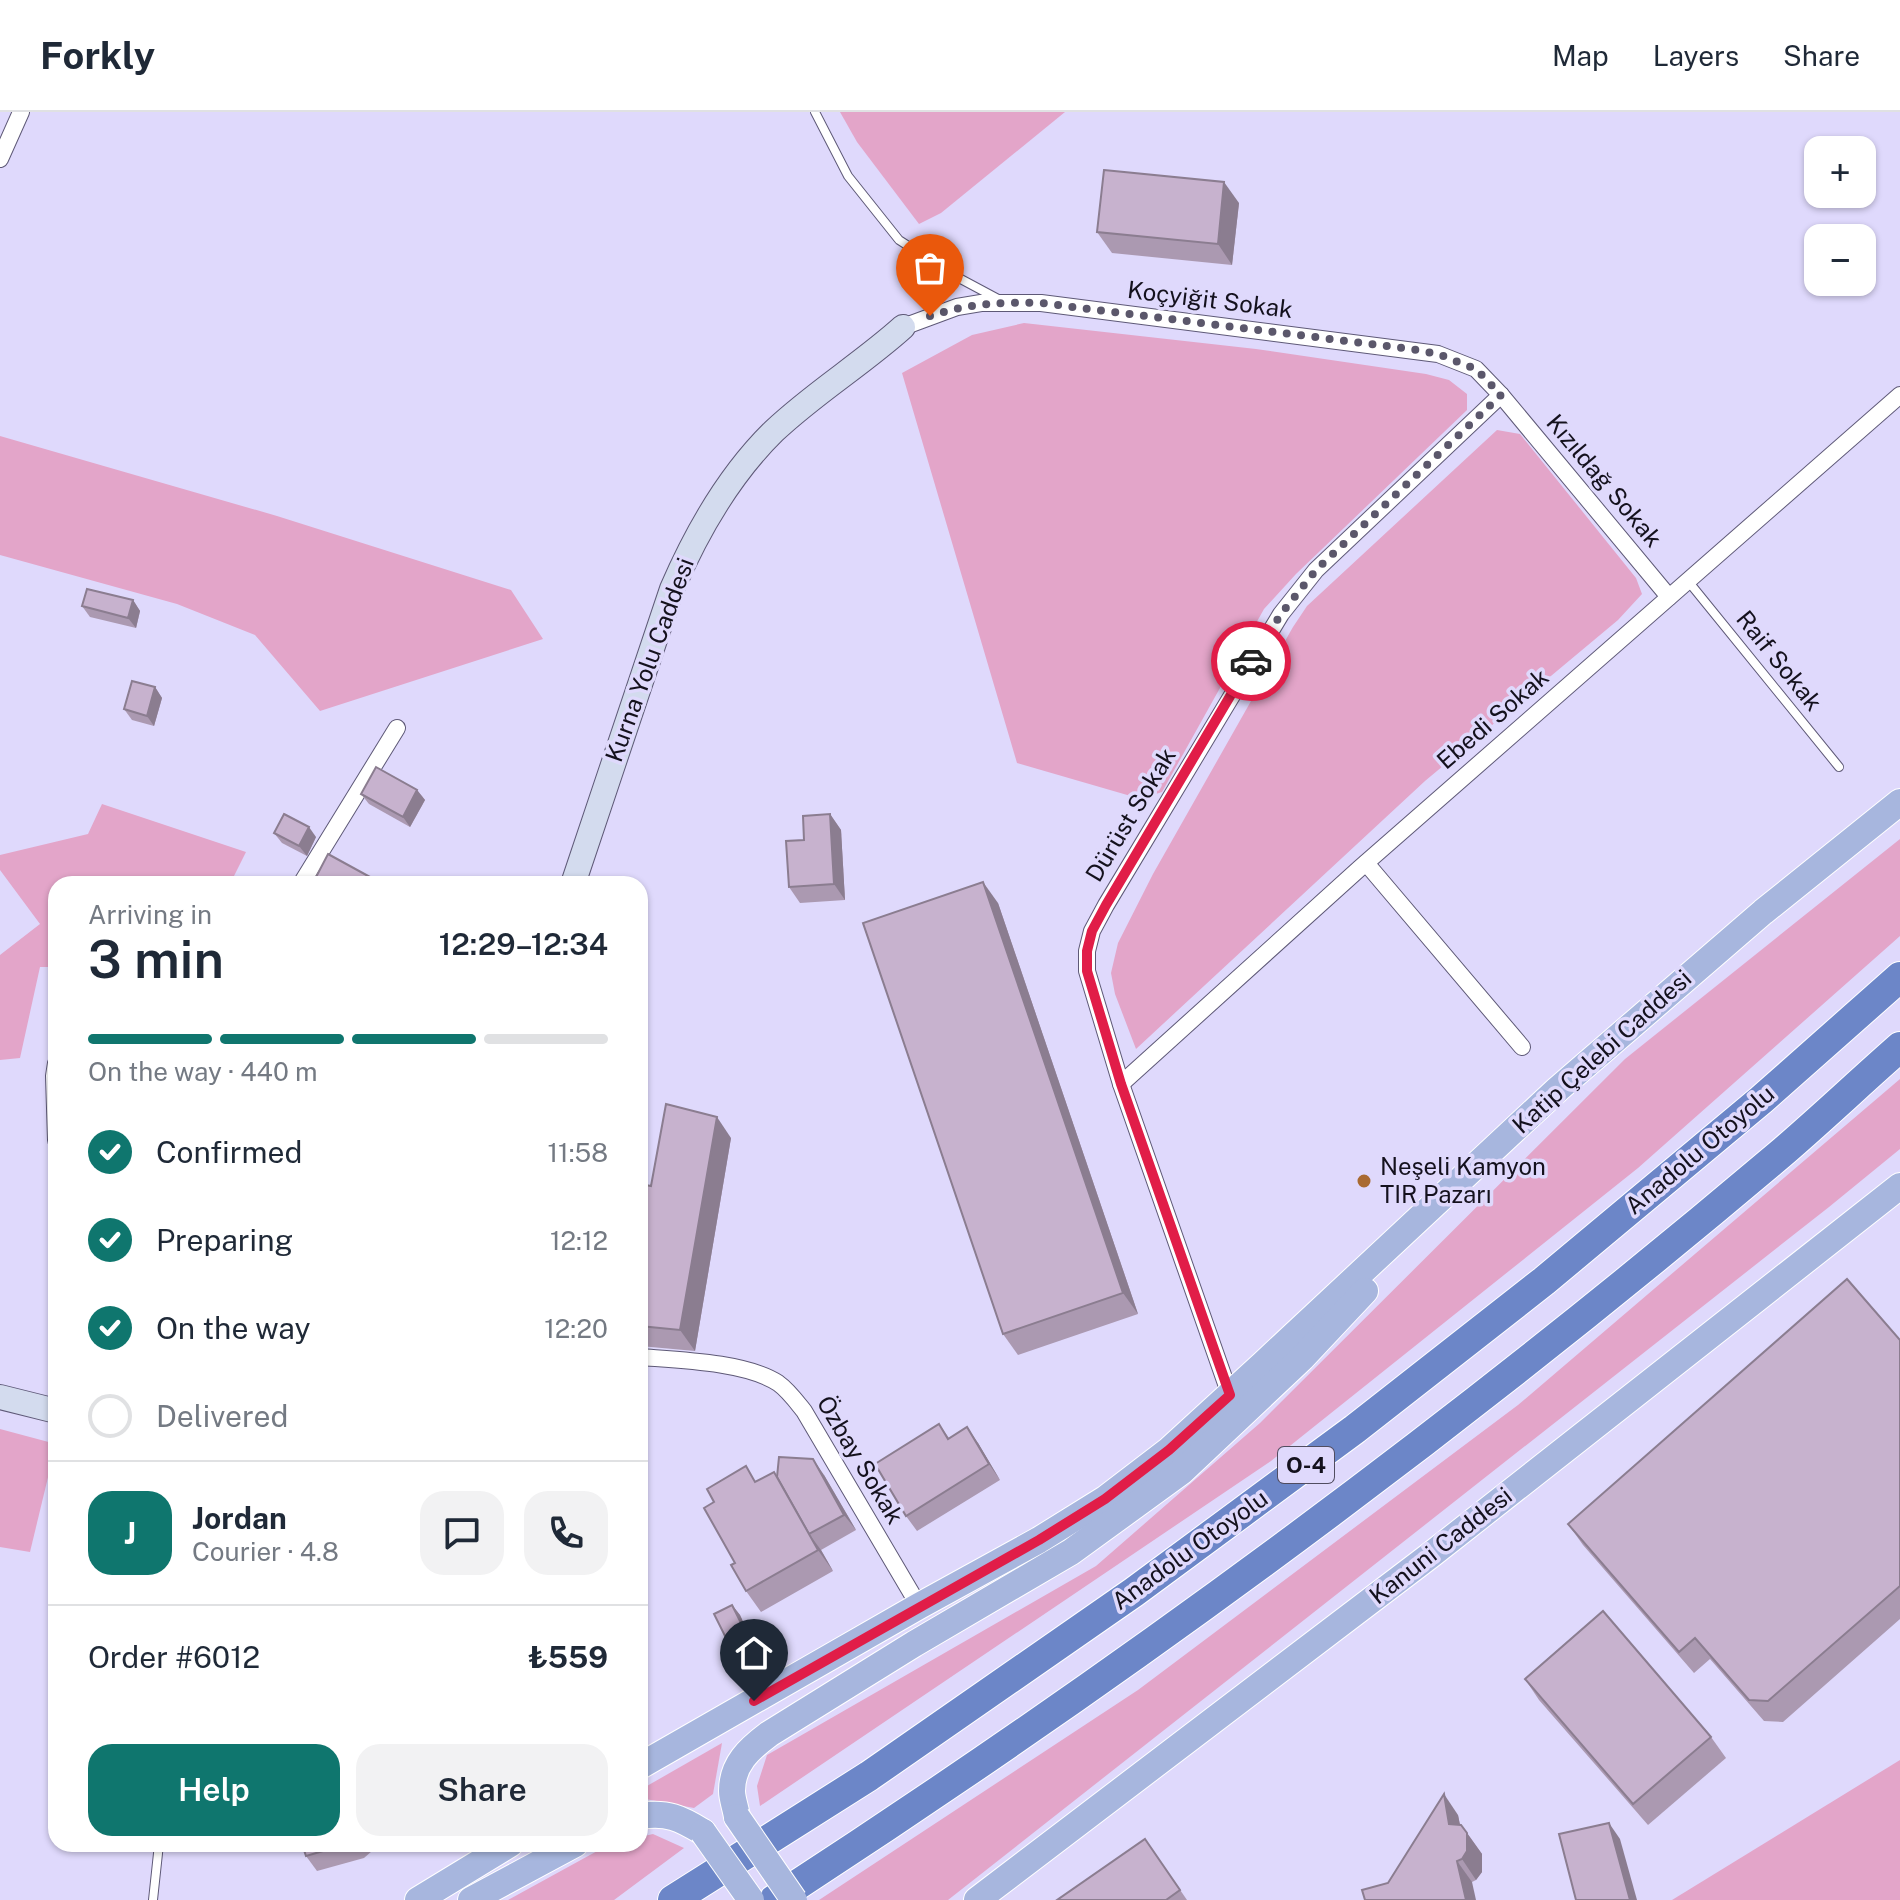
<!DOCTYPE html>
<html lang="en">
<head>
<meta charset="utf-8">
<style>
  :root { --surface:#fff; --page:#f2f2f3; --text:#1f2937; --muted:#747a83; --line:#e0e1e3; --accent:#0f766e }
  body { margin:0; font-family:"Public Sans",sans-serif; background:var(--page); color:var(--text); height:100vh; display:flex; flex-direction:column; font-size:30px; white-space:nowrap }
  * { box-sizing:border-box; margin:0 }
  p { font-size:26px; color:var(--muted) }
  .icon { flex:none; width:44px; height:44px; fill:none; stroke:currentColor; stroke-width:2; stroke-linecap:round; stroke-linejoin:round }
  .map { position:relative; flex:1; overflow:hidden }
  .sheet { position:absolute; left:48px; top:764px; width:600px; height:976px; display:flex; flex-direction:column; background:var(--surface); border-radius:24px; box-shadow:0 2px 6px #0004 }
  .sheet>* { flex:none }
  .fabs { position:absolute; left:1804px; top:24px; display:grid; gap:16px }
  .fabs a { display:grid; place-items:center; width:72px; height:72px; border-radius:16px; background:var(--surface); box-shadow:0 2px 6px #0004; font-size:40px }
  .pin { position:absolute; display:grid; place-items:center; width:68px; height:68px; color:#fff; margin:-82px -34px; border-radius:50% 50% 50% 0; rotate:-45deg; box-shadow:0 0 8px #0007 }
  .pin .icon { rotate:45deg }
  .courier { position:absolute; display:grid; place-items:center; width:80px; height:80px; margin:-40px; border:6px solid #e11d48; border-radius:50%; background:#fff; color:#222; box-shadow:0 2px 10px #0007 }
  .overview em { font-style:normal; font-weight:600 }
  .overview div { display:flex; flex-direction:column-reverse }
  .overview { display:flex; align-items:center; justify-content:space-between; height:136px; padding:0 40px }
  h1 { font-size:52px; font-weight:600; line-height:60px }
  .bar { display:grid; grid-template-columns:repeat(4,1fr); gap:12px 8px; align-content:center; height:96px; padding:0 40px }
  .bar i { height:10px; border-radius:6px; background:var(--line) }
  .bar .on { background:var(--accent) }
  .bar p { grid-column:span 4 }
  .line { display:flex; align-items:center; gap:20px; padding:0 40px; border-top:2px solid var(--line) }
  .line div { flex:1 }
  .round { display:grid; place-items:center; flex:none; width:84px; height:84px; border-radius:24px; background:var(--page) }
  ol { padding:0 40px; list-style:none }
  li { display:flex; align-items:center; gap:24px; height:88px }
  li p { margin-inline-start:auto }
  li .icon { padding:8px; border-radius:50%; background:var(--accent); color:#fff; stroke-width:4 }
  li:last-child { color:var(--muted) }
  li i { width:44px; height:44px; border:4px solid var(--line); border-radius:50% }
  .primary-button { display:flex; gap:16px; margin-top:auto; padding:16px 40px }
  .primary-button a { flex:1; height:92px; border-radius:24px; background:var(--accent); color:#fff; font-size:32px; font-weight:600; line-height:92px; text-align:center }
  .primary-button a+a { background:var(--page); color:var(--text) }
  header { display:flex; align-items:center; gap:48px; box-sizing:border-box; height:112px; padding:0 40px; background:var(--surface); border-bottom:2px solid var(--line) }
  header strong { font-size:38px }
  nav { display:flex; gap:44px; margin-inline-start:auto; font-size:28px }
  .map>svg:first-child { display:block }
  .green { fill:#e3a5c9 }
  .lines { fill:none; stroke-linecap:round; stroke-linejoin:round }
  .lane-casing { stroke:#5e5977; stroke-width:10 }
  .street-casing { stroke:#5e5977; stroke-width:18 }
  .secondary-casing { stroke:#5e5977; stroke-width:26 }
  .primary-casing { stroke:#fff; stroke-width:28 }
  .highway-casing { stroke:#fff; stroke-width:32 }
  .lane { stroke:#fff; stroke-width:8 }
  .street { stroke:#fff; stroke-width:16 }
  .secondary { stroke:#d3dbee; stroke-width:24 }
  .primary { stroke:#a7b6de; stroke-width:26 }
  .highway { stroke:#6c86c8; stroke-width:30 }
  .primary-bridge-casing { stroke:#fff; stroke-width:28; stroke-linecap:butt }
  .primary-bridge { stroke:#a7b6de; stroke-width:26 }
  .wall { fill:#ab99b1 }
  .shaded-wall { fill:#8b7d90 }
  .building { fill:#c7b2ce; stroke:#8b7d90; stroke-width:2 }
  .done { stroke:#5b576b; stroke-width:8; stroke-dasharray:0 14.4 }
  .route { stroke:#e11d48; stroke-width:10 }
  .poi-dot { fill:#a96a31; stroke:#dfd9fc; stroke-width:3 }
  .labels { text-anchor:middle; stroke-width:7; stroke-linejoin:round; paint-order:stroke }
  .shield { fill:#dfd9fc; stroke:#514d60; stroke-width:2 }
  .shield-label { font-size:22px; font-weight:bold; fill:#14111d }
  .street-label { font-size:24px; fill:#14111d; stroke:#dfd9fc }
  .poi-label { font-size:24px; fill:#14111d; stroke:#dfd9fc; text-anchor:start }
</style>
</head>
<body>
<header>
<strong>Forkly</strong>
<nav><a>Map</a><a>Layers</a><a>Share</a></nav>
</header>
<div class="map">
<svg width="1900" height="1788" viewBox="0 0 1900 1788">
  <rect width="100%" height="100%" fill="#dfd9fc"/>
  <g class="green">
    <polygon points="840,0 1065,0 941,101 919,112 857,30"/>
    <polygon points="1024,211 1256,237 1426,262 1449,268 1467,282 1467,298 1296,462 1264,497 1162,680 1141,687 1017,651 902,261 972,223"/>
    <polygon points="1497,318 1520,322 1636,466 1642,482 1618,508 1425,669 1136,937 1115,882 1111,861 1118,831 1153,762 1293,515 1307,494"/>
    <polygon points="0,324 277,404 511,478 543,527 320,599 255,523 177,492 0,443"/>
    <polygon points="102,692 246,740 230,772 56,772 56,855 40,855 20,946 0,948 0,843 40,812 0,758 0,743 88,722"/>
    <polygon points="1900,727 1900,824 1638,1056 1271,1349 760,1694 757,1674 767,1643 1096,1454 1260,1311 1625,947"/>
    <polygon points="1900,967 1900,1037 1829,1095 948,1788 819,1788 1138,1578 1518,1293"/>
    <polygon points="0,1317 56,1332 30,1440 0,1435"/>
    <polygon points="722,1631 713,1682 694,1696 640,1686 640,1678"/>
    <polygon points="1900,1648 1900,1788 1672,1788"/>
    <polygon points="653,1722 684,1736 614,1788 508,1788 610,1732 640,1732 640,1725"/>
  </g>
  <g class="lines">
    <defs>
      <g id="lane">
        <polyline points="815,0 848,64 899,128 957,165 1000,188"/>
        <polyline points="1688,469 1839,655"/>
        <polyline points="153,1788 159,1732"/>
      </g>
      <g id="street">
        <polyline points="0,47 21,0"/>
        <polyline points="903,215 957,195 981,191 1041,191 1438,242 1476,257 1501,283 1669,485"/>
        <polyline points="1366,751 1522,935"/>
        <polyline points="301,772 397,616"/>
        <polyline points="56,951 54,964 56,1028"/>
        <polyline points="1121,972 1360,756 1900,283"/>
        <path d="M 640,1245 C 678,1248 746,1250 778,1271 C 788,1278 796,1289 804,1299 L 919,1494"/>
        <polyline points="1230,1283 1121,972 1087,859 1087,839 1092,819 1106,793 1281,502 1316,458 1501,283"/>
      </g>
      <g id="secondary">
        <path d="M 573,772 L 672,477 C 697,419 729,363 774,319 C 814,281 862,252 903,215"/>
        <polyline points="0,1285 56,1299"/>
      </g>
      <g id="primary">
        <polyline points="640,1654 919,1494 1039,1428 1105,1387 1169,1338 1263,1252 1558,977 1763,800 1900,690"/>
        <path d="M 640,1704 C 668,1700 680,1706 703,1720"/>
        <path d="M 737,1705 C 736,1697 732,1687 732,1679 C 732,1652 749,1637 769,1622 L 914,1532 L 1071,1440 L 1181,1360 L 1302,1246 L 1365,1179"/>
        <polyline points="418,1788 510,1732"/>
        <polyline points="471,1788 575,1732"/>
        <polyline points="977,1788 1432,1442 1900,1074"/>
      </g>
      <g id="highway">
        <polyline points="673,1788 869,1664 1134,1480 1355,1317 1544,1169 1761,988 1900,865"/>
        <path d="M 774,1788 C 1124,1561 1460,1313 1778,1044 C 1819,1009 1859,971 1900,935"/>
      </g>
    </defs>
    <use href="#lane" class="lane-casing"/>
    <use href="#street" class="street-casing"/>
    <use href="#secondary" class="secondary-casing"/>
    <use href="#primary" class="primary-casing"/>
    <use href="#highway" class="highway-casing"/>
    <use href="#lane" class="lane"/>
    <use href="#street" class="street"/>
    <use href="#secondary" class="secondary"/>
    <use href="#primary" class="primary"/>
    <use href="#highway" class="highway"/>
    <defs>
      <g id="primary-bridge">
        <polyline points="737,1705 794,1788"/>
        <polyline points="703,1720 751,1788"/>
      </g>
    </defs>
    <use href="#primary-bridge" class="primary-bridge-casing"/>
    <use href="#primary-bridge" class="primary-bridge"/>
  </g>
  <g class="wall">
    <polygon points="1239,91 1232,153 1112,141 1097,120"/>
    <polygon points="133,488 140,499 136,516 90,505 82,494"/>
    <polygon points="155,575 162,586 154,614 132,608 124,597"/>
    <polygon points="417,678 425,688 410,715 369,692 361,682"/>
    <polygon points="830,702 841,718 845,788 800,791 789,775 804,728"/>
    <polygon points="274,721 316,725 307,744 282,731"/>
    <polygon points="998,791 1138,1202 1018,1243 1003,1222"/>
    <polygon points="731,1026 695,1239 640,1234 640,1072 651,1074"/>
    <polygon points="1900,1228 1900,1507 1783,1610 1764,1609 1710,1547 1694,1561 1583,1433 1568,1412"/>
    <polygon points="939,1312 949,1326 978,1331 1000,1368 917,1419 906,1404"/>
    <polygon points="824,1363 856,1418 821,1438 833,1459 761,1500 746,1479 735,1451 757,1370 777,1365"/>
    <polygon points="732,1493 740,1503 753,1532 735,1540 728,1530"/>
    <polygon points="1525,1567 1711,1625 1726,1646 1648,1713 1539,1588"/>
    <polygon points="1458,1703 1460,1713 1467,1721 1482,1742 1482,1760 1476,1768 1472,1770 1388,1771"/>
    <polygon points="1145,1727 1187,1788 1057,1788"/>
    <polygon points="302,1732 373,1732 372,1739 364,1746 317,1759 306,1744"/>
  </g>
  <g class="shaded-wall">
    <polygon points="1224,70 1239,91 1232,153 1218,132"/>
    <polygon points="133,488 140,499 136,516 128,506"/>
    <polygon points="155,575 162,586 154,614 147,604"/>
    <polygon points="417,678 425,688 410,715 403,705"/>
    <polygon points="830,702 841,718 845,788 834,772"/>
    <polygon points="309,715 316,725 307,744 299,734"/>
    <polygon points="370,765 375,772 366,772"/>
    <polygon points="983,770 998,791 1138,1202 1123,1181"/>
    <polygon points="717,1005 731,1026 695,1239 680,1218"/>
    <polygon points="967,1315 978,1331 1000,1368 989,1352"/>
    <polygon points="813,1347 824,1363 856,1418 844,1403"/>
    <polygon points="809,1422 821,1438 833,1459 818,1438"/>
    <polygon points="732,1493 740,1503 753,1532 746,1521"/>
    <polygon points="1444,1682 1458,1703 1464,1733 1449,1712"/>
    <polygon points="1609,1711 1620,1727 1637,1788 1630,1788"/>
    <polygon points="1467,1721 1482,1742 1482,1760 1476,1768 1462,1747"/>
    <polygon points="367,1732 373,1732 372,1739"/>
    <polygon points="1457,1749 1472,1770 1476,1788 1466,1788"/>
  </g>
  <g class="building">
    <polygon points="1104,58 1224,70 1218,132 1097,120"/>
    <polygon points="87,477 133,488 128,506 82,494"/>
    <polygon points="132,569 155,575 147,604 124,597"/>
    <polygon points="376,655 417,678 403,705 361,682"/>
    <polygon points="284,702 309,715 299,734 274,721"/>
    <polygon points="830,702 834,772 789,775 786,729 804,728 803,704"/>
    <polygon points="328,742 370,765 366,772 319,772 314,769"/>
    <polygon points="983,770 1123,1181 1003,1222 863,811"/>
    <polygon points="666,992 717,1005 680,1218 640,1214 640,1072 651,1074"/>
    <polygon points="1847,1167 1900,1228 1900,1474 1768,1589 1749,1588 1695,1526 1679,1540 1568,1412"/>
    <polygon points="939,1312 948,1327 967,1315 989,1352 906,1404 875,1352"/>
    <polygon points="779,1345 813,1347 844,1403 809,1422 777,1365"/>
    <polygon points="746,1354 755,1370 774,1360 818,1438 746,1479 731,1453 735,1451 704,1396 714,1390 707,1377"/>
    <polygon points="732,1493 746,1521 728,1530 714,1502"/>
    <polygon points="1603,1499 1711,1625 1633,1692 1525,1567"/>
    <polygon points="1444,1682 1449,1712 1461,1713 1467,1721 1467,1739 1462,1747 1457,1749 1466,1788 1365,1788 1362,1778 1388,1771"/>
    <polygon points="1609,1711 1630,1788 1576,1788 1559,1722"/>
    <polygon points="1145,1727 1180,1778 1166,1788 1057,1788"/>
    <polygon points="302,1732 347,1732 306,1744"/>
  </g>
  <g class="lines">
    <path class="done" d="M 930,204 C 971,191 999,190 1041,191 L 1411,237 L 1438,242 L 1476,257 L 1501,283 L 1316,458 L 1281,502 L 1251,549"/>
    <polyline class="route" points="754,1589 1039,1428 1105,1387 1169,1338 1230,1283 1121,972 1087,859 1087,839 1092,819 1106,793 1251,549"/>
  </g>
  <circle class="poi-dot" cx="1364" cy="1069" r="8"/>
  <g class="labels">
    <rect class="shield" x="1278" y="1335" width="56" height="36" rx="6"/>
    <g class="shield-label">
      <text x="1306" y="1361">O-4</text>
    </g>
    <g class="street-label">
      <text transform="translate(1210 188) rotate(7)" y="8">Koçyiğit Sokak</text>
      <text transform="translate(1604 369) rotate(50)" y="8">Kızıldağ Sokak</text>
      <text transform="translate(650 548) rotate(-70)" y="8">Kurna Yolu Caddesi</text>
      <text transform="translate(1779 549) rotate(51)" y="8">Raif Sokak</text>
      <text transform="translate(1493 607) rotate(-41)" y="8">Ebedi Sokak</text>
      <text transform="translate(1131 703) rotate(-59)" y="8">Dürüst Sokak</text>
      <text transform="translate(1602 940) rotate(-42)" y="8">Katip Çelebi Caddesi</text>
      <text transform="translate(1700 1038) rotate(-40)" y="8">Anadolu Otoyolu</text>
      <text transform="translate(860 1348) rotate(59)" y="8">Özbay Sokak</text>
      <text transform="translate(1441 1434) rotate(-38)" y="8">Kanuni Caddesi</text>
      <text transform="translate(1190 1438) rotate(-36)" y="8">Anadolu Otoyolu</text>
    </g>
    <g class="poi-label">
      <text x="1380" y="1063">Neşeli Kamyon<tspan x="1380" dy="28">TIR Pazarı</tspan></text>
    </g>
  </g>
</svg>
<div class="fabs">
<a>+</a>
<a>−</a>
</div>
<div class="pin" style="left:930px;top:204px;background:#ea580c"><svg class="icon" aria-label="bag" viewBox="0 0 24 24"><path d="M5 8h14l-1 12H6zM9 8a3 3 0 0 1 6 0"/></svg></div>
<div class="pin" style="left:754px;top:1589px;background:#1f2937"><svg class="icon" aria-label="home" viewBox="0 0 24 24"><path d="M3 11l9-7 9 7M6 9v11h12V9"/></svg></div>
<div class="courier" style="left:1251px;top:549px"><svg class="icon" aria-label="car" viewBox="0 0 24 24"><path d="M5 17H2v-5l4-1 3-4h7l3 4 3 1v5h-3M9 17h6M6 11h13"/><circle cx="7" cy="17" r="2"/><circle cx="17" cy="17" r="2"/></svg></div>
<section class="sheet">
<div class="overview"><div><h1>3 min</h1><p>Arriving in</p></div><em>12:29–12:34</em></div>
<div class="bar"><i class="on"></i><i class="on"></i><i class="on"></i><i></i><p>On the way · 440 m</p></div>
<ol>
<li><svg class="icon" aria-label="check" viewBox="0 0 24 24"><path d="M5 12l5 5 9-10"/></svg>Confirmed<p>11:58</p></li>
<li><svg class="icon" aria-label="check" viewBox="0 0 24 24"><path d="M5 12l5 5 9-10"/></svg>Preparing<p>12:12</p></li>
<li><svg class="icon" aria-label="check" viewBox="0 0 24 24"><path d="M5 12l5 5 9-10"/></svg>On the way<p>12:20</p></li>
<li><i></i>Delivered</li>
</ol>
<div class="line" style="height:144px"><b class="round" style="background:var(--accent);color:#fff">J</b><div><b>Jordan</b><p>Courier · 4.8</p></div><a class="round"><svg class="icon" aria-label="chat" viewBox="0 0 24 24"><path d="M4 5h16v11H9l-5 4z"/></svg></a><a class="round"><svg class="icon" aria-label="phone" viewBox="0 0 24 24"><path d="M5 4h4l2 5-3 2q2 4 5 5l2-3 5 2v4C11 20 4 13 5 4z"/></svg></a></div>
<div class="line" style="height:104px"><div>Order #6012</div><b>₺559</b></div>
<div class="primary-button"><a>Help</a><a>Share</a></div>
</section>
</div>
</body>
</html>
